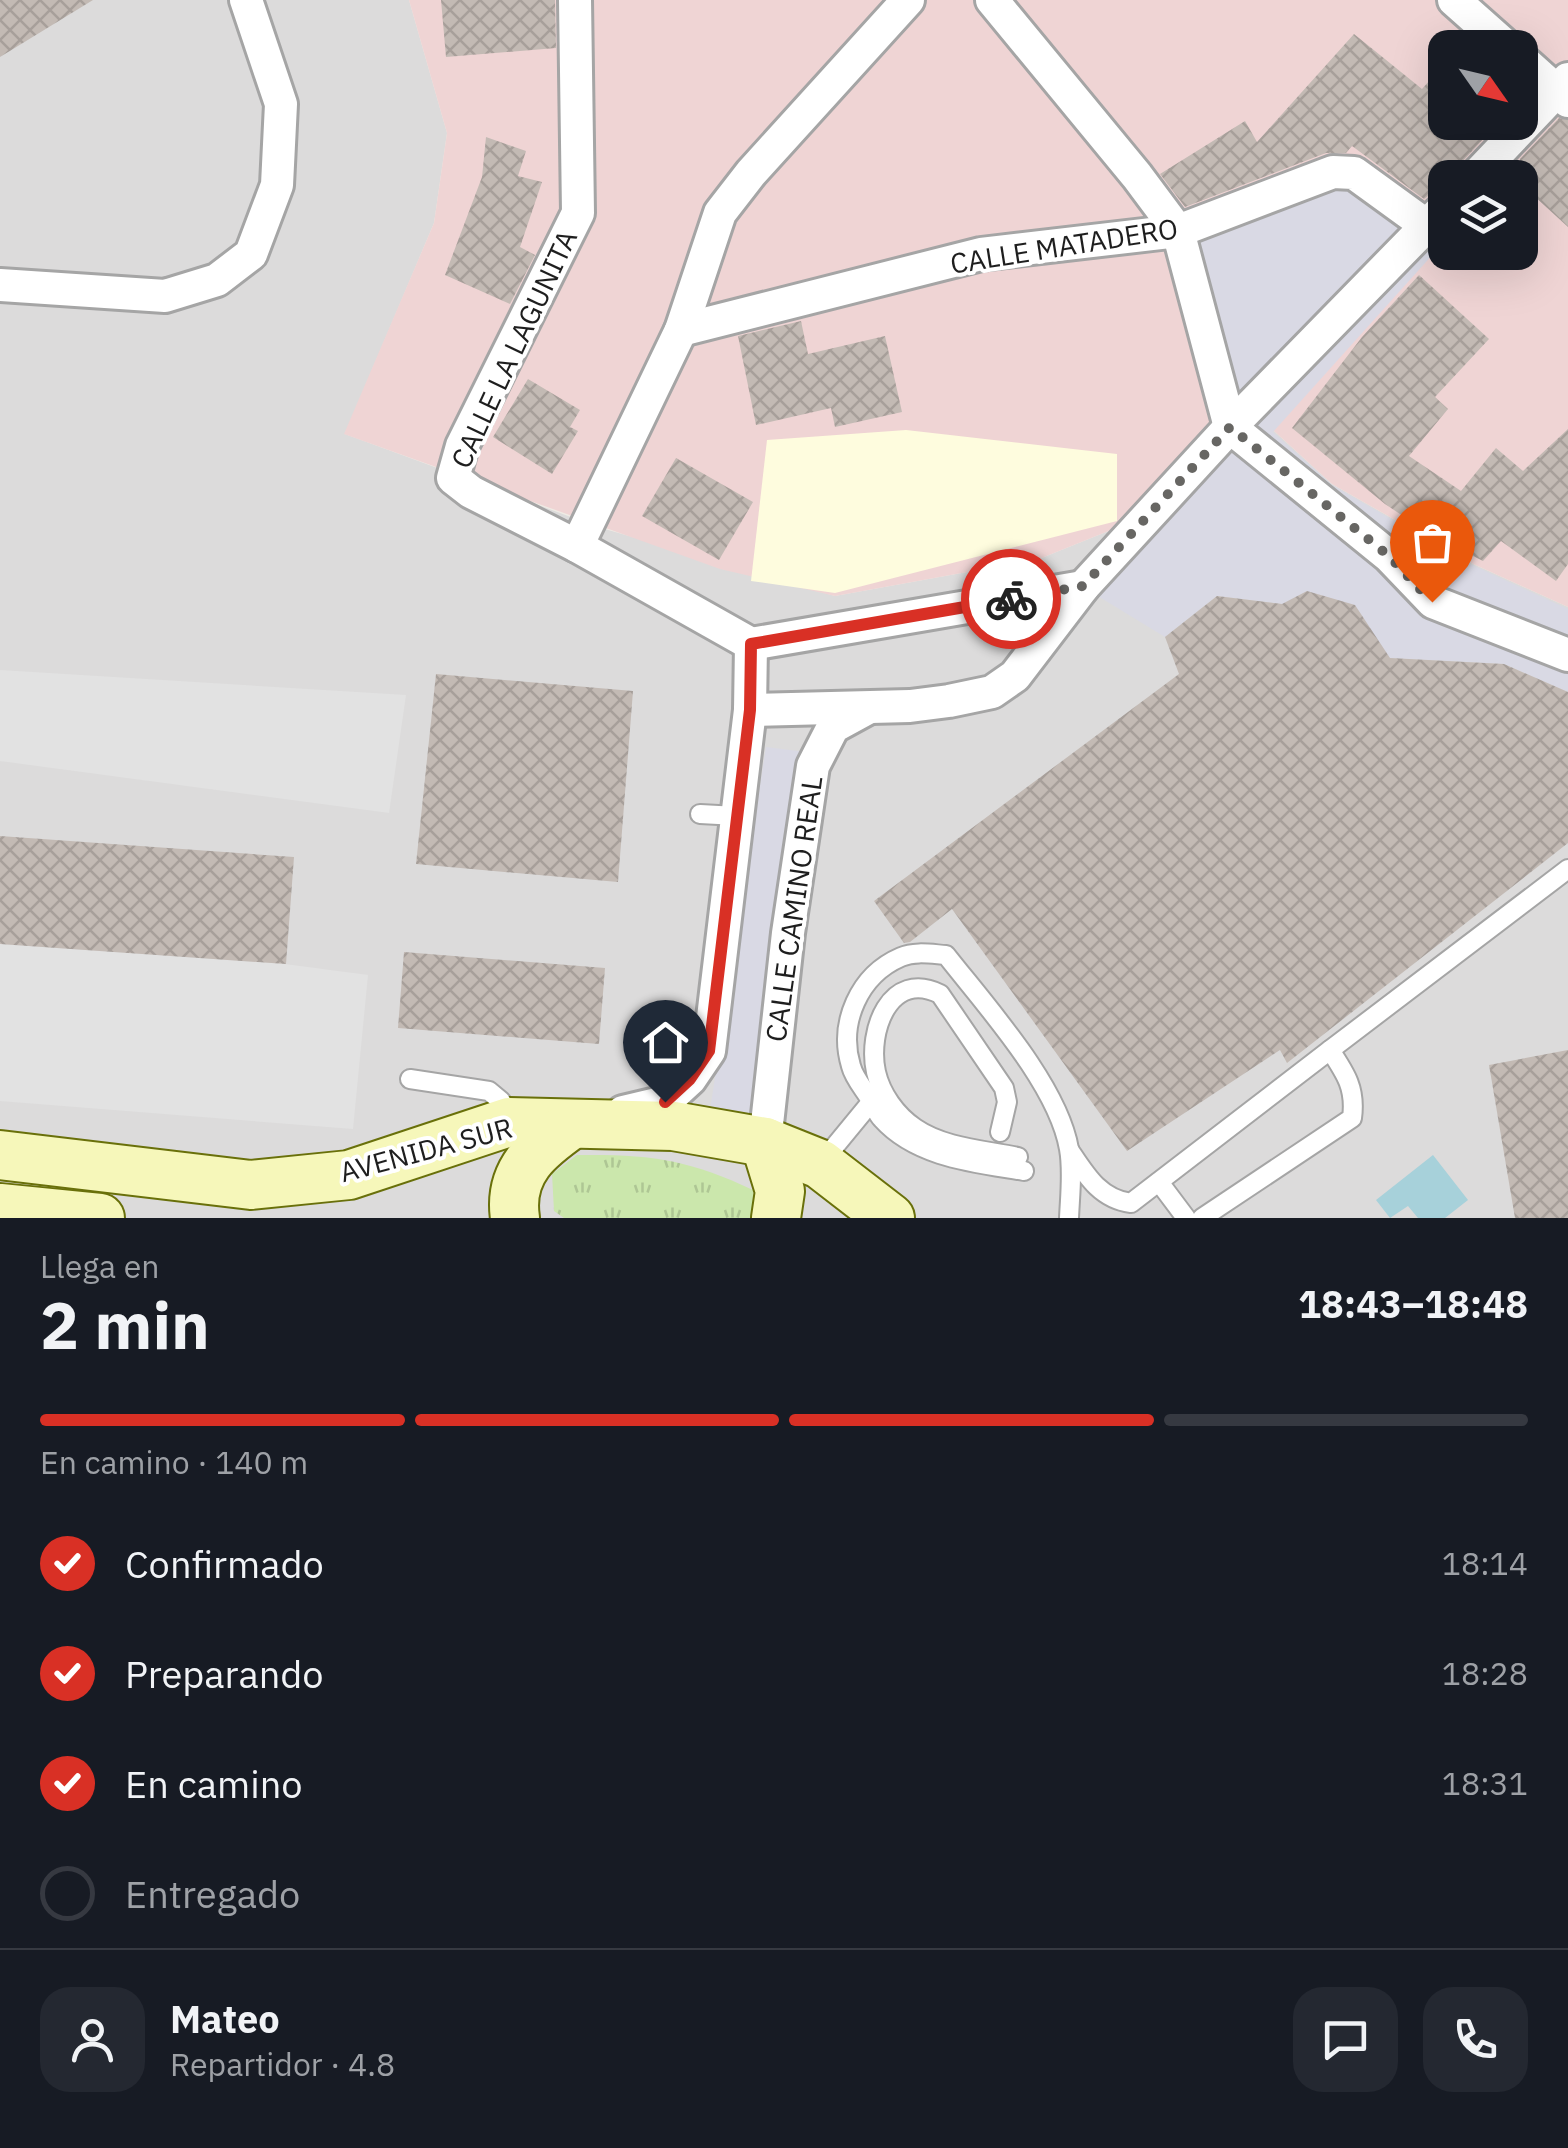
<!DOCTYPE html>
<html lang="es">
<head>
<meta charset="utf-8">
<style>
  :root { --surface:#171b24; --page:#242831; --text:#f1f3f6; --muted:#9ea1a6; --line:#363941; --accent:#d93025 }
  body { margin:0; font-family:"IBM Plex Sans",sans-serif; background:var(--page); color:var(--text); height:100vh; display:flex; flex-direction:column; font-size:38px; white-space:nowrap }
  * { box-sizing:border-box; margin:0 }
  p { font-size:32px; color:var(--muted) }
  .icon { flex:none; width:55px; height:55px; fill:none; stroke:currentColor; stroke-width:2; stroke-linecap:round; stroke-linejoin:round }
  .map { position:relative; height:1218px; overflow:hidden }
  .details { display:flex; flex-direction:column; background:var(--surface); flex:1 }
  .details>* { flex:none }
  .needle { width:65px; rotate:124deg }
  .controls { position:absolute; left:1428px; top:30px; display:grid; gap:20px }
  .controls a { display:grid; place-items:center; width:110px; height:110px; border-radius:20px; background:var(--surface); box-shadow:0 10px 40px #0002; font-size:50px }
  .pin { position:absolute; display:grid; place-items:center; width:85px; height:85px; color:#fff; margin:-102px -42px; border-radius:50% 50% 50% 0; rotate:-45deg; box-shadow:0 0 10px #0007 }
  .pin .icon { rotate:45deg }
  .courier { position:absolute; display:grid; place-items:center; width:100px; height:100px; margin:-50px; border:8px solid #d93025; border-radius:50%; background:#fff; color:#222; box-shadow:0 2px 12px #0007 }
  .headline em { font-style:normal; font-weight:800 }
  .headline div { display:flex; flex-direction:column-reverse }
  .headline { display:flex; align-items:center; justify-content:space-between; height:170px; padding:0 40px }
  h1 { font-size:65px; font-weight:800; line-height:75px }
  .bar { display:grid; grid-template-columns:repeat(4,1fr); gap:15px 10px; align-content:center; height:120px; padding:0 40px }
  .bar i { height:12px; border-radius:8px; background:var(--line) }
  .bar .on { background:var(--accent) }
  .bar p { grid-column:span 4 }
  .line { display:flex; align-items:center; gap:25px; padding:0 40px; border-top:2px solid var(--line) }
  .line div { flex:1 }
  .round { display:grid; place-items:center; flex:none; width:105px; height:105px; border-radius:30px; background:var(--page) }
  ol { padding:0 40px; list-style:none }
  li { display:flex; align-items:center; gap:30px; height:110px }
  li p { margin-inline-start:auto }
  li .icon { padding:10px; border-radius:50%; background:var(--accent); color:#fff; stroke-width:4 }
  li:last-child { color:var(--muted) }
  li i { width:55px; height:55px; border:5px solid var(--line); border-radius:50% }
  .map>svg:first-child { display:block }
  .residential { fill:#dcdbdb }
  .commercial { fill:#efd4d4; fill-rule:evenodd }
  .education { fill:#fefcde }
  .grass { fill:url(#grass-tufts) }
  .parking { fill:#e2e2e2 }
  .plaza { fill:#d9d9e4 }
  .water { fill:#a7d1da }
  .building { fill:url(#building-cross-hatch) }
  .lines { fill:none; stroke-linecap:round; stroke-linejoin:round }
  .lane-casing { stroke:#a5a5a5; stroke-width:22 }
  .street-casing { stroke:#a5a5a5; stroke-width:38 }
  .secondary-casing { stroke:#69700a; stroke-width:52 }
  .lane { stroke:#fff; stroke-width:18 }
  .street { stroke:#fff; stroke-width:32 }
  .secondary { stroke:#f6f7ba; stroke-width:48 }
  .done { stroke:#676663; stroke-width:10; stroke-dasharray:0 18 }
  .route { stroke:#d93025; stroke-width:12 }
  .labels { text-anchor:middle; stroke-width:8; stroke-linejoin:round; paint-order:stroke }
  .street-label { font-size:28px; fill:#1e1e1e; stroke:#fff }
</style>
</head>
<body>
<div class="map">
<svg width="1568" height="1218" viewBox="0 0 1568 1218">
  <defs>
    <pattern id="grass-tufts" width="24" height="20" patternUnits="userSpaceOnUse" patternTransform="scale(2.5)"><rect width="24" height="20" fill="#cbe7ac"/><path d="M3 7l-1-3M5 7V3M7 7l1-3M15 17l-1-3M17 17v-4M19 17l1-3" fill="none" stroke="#aec694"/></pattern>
    <pattern id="building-cross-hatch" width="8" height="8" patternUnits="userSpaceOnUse" patternTransform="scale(2.5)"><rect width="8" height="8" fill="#c3bab4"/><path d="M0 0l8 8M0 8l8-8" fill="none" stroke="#a79f9a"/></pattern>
  </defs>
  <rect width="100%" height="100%" fill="#efebe4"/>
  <polygon class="residential" points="0,0 409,0 447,133 434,223 345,434 598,527 835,596 1039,559 1111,530 1206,425 1273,430 1332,484 1469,562 1568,607 1568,1218 0,1218"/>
  <path class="commercial" d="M 409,0 L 1568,0 L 1568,607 L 1469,562 L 1332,484 L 1273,430 L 1206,426 L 1111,530 L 1039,559 L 835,596 L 720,569 L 344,434 L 434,223 L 447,133 ZM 1445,48 L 1520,48 L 1520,122 L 1445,122 ZM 1445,178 L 1520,178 L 1520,252 L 1445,252 Z"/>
  <polygon class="education" points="906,430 1117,454 1117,521 835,593 751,581 767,440"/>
  <path class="grass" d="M 577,1155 C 649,1154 688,1159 753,1190 L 757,1218 L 564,1218 L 554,1211 L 552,1174 Z"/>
  <g class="parking">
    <polygon points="0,670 406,695 389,813 0,761"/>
    <polygon points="0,944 285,964 368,975 353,1129 0,1101"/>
  </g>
  <g class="plaza">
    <polygon points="1333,172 1427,226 1444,242 1273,432 1332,485 1468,563 1568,609 1568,692 1504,664 1390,658 1282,604 1217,596 1165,637 1083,587 1230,427 1178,231"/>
    <polygon points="766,747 806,752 750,1115 710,1110"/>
  </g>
  <polygon class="water" points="1433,1155 1468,1200 1445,1218 1418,1218 1408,1206 1390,1218 1376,1200"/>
  <g class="building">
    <polygon points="0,0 93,0 0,57"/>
    <polygon points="441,0 555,0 556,48 446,57"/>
    <polygon points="1354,34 1422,89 1445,63 1445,122 1499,122 1460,164 1455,178 1445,178 1445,188 1439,188 1424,199 1352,146 1346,153 1326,153 1185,207 1160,174 1245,121 1257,142"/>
    <polygon points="1559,118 1568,120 1568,227 1520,183 1520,159"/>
    <polygon points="486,137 526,151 518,176 542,182 520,247 535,255 510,304 445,275 482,177"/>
    <polygon points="1419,275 1489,339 1435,397 1448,409 1409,456 1461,491 1496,448 1523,471 1568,429 1568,564 1556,581 1501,541 1483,561 1433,536 1385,504 1292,428 1362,337"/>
    <polygon points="801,321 808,354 885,336 902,412 835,427 831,408 756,425 738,336"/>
    <polygon points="528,379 580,410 570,427 578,431 552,474 493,437"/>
    <polygon points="676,458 753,502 719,560 642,516"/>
    <polygon points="1307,591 1355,605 1390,658 1504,664 1568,692 1568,843 1287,1063 1280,1050 1127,1151 952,909 910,942 904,943 874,901 1179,674 1165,637 1217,596 1282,604"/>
    <polygon points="436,674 633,691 618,882 416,864"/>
    <polygon points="0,836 294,857 286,964 0,944"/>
    <polygon points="404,952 605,968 599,1044 398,1028"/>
    <polygon points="1568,1050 1568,1218 1515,1218 1489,1065"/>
  </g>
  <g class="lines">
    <defs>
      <g id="lane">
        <polyline points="700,814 737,816"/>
        <polyline points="1330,1050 1568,869"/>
        <polyline points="410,1079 489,1091 501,1101 509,1122"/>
        <path d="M 1000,1132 L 1007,1102 L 1004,1088 L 940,994 C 890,969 867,1031 876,1072 C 881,1094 896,1115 915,1128 C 944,1148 985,1150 1018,1157"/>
        <path d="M 1070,1151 C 1086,1175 1100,1199 1131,1203 L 1330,1050 C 1346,1074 1356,1089 1352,1118 L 1202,1218"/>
        <polyline points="821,1163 872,1101"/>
        <path d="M 1024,1171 C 976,1163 917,1158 882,1119 C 877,1114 874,1105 870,1099 C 864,1089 854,1078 851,1066 C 838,1023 859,975 901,957 C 915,951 931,954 946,955 C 986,1006 1058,1085 1069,1149 C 1073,1171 1070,1195 1069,1218"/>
        <polyline points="1159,1182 1186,1218"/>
      </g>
      <g id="street">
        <polyline points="575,0 578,213 462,446 453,478 471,492 577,546 751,644"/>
        <polyline points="992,0 1137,176 1178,231 1230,427 1389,556 1433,602 1568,655"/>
        <polyline points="1454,0 1508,48"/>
        <polyline points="1520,58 1568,101"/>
        <polyline points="1474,178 1568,79"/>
        <polyline points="0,285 165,296 217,280 251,254 277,185 281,104 246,0"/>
        <polyline points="681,330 981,254 1178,231 1333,172 1354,173 1427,226"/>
        <polyline points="577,546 681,330 720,213 751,173 908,0"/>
        <polyline points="751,644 1083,587"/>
        <polyline points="750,710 910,706 949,701 992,692 1015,676 1083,587 1230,427 1445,207"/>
        <polyline points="623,1112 665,1102 690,1079 709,1051 750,710 751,644"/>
        <polyline points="765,1142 788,933 813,766 833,727 866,709"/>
      </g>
      <g id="secondary">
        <polyline points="765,1142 780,1191 776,1218"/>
        <polyline points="0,1155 251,1185 349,1175 509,1122 673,1126 765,1142 820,1164 890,1218"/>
        <polyline points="0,1208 100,1218"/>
        <path d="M 515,1218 C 508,1171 538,1148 572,1124"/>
      </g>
    </defs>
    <use href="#lane" class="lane-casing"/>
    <use href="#street" class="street-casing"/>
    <use href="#secondary" class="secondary-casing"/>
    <use href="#lane" class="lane"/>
    <use href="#street" class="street"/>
    <use href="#secondary" class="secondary"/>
  </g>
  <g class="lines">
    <polyline class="done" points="1011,599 1083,586 1230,427 1389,556 1432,602"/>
    <polyline class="route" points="665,1102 690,1079 709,1051 750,710 751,644 1011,599"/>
  </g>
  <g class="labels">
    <g class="street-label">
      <text transform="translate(1064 246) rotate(-9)" y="10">CALLE MATADERO</text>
      <text transform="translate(514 349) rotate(-65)" y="10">CALLE LA LAGUNITA</text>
      <text transform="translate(794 909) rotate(-82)" y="10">CALLE CAMINO REAL</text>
      <text transform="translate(426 1150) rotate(-15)" y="10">AVENIDA SUR</text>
    </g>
  </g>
</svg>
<div class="controls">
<a><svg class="needle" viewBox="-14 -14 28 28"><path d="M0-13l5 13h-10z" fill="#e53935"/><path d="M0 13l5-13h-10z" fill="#9ea1a6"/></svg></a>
<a><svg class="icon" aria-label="layers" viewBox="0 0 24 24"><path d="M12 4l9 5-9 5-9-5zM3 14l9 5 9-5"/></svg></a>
</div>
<div class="pin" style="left:1432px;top:602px;background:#ea580c"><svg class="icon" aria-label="bag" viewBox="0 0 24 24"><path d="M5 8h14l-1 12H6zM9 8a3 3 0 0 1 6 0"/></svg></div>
<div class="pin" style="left:665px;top:1102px;background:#1f2937"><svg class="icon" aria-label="home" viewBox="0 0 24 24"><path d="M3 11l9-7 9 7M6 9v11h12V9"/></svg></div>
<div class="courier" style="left:1011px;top:599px"><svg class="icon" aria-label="bike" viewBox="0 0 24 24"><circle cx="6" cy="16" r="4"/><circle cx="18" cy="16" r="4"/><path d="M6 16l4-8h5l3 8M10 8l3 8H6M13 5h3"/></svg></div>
</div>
<section class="details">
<div class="headline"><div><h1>2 min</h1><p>Llega en</p></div><em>18:43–18:48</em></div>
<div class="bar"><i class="on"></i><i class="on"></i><i class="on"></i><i></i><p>En camino · 140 m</p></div>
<ol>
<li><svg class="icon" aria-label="check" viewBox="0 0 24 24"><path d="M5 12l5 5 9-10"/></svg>Confirmado<p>18:14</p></li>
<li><svg class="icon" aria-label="check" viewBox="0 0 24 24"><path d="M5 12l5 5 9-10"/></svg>Preparando<p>18:28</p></li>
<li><svg class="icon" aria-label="check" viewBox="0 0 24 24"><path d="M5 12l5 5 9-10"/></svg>En camino<p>18:31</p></li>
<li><i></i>Entregado</li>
</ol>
<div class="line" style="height:180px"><a class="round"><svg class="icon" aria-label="person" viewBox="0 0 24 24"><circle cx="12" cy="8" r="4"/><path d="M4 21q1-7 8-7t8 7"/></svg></a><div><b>Mateo</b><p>Repartidor · 4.8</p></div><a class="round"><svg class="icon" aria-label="chat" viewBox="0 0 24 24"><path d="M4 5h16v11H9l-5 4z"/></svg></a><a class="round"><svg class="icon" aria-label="phone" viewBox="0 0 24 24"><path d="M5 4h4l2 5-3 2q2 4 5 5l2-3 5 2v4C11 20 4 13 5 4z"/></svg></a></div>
</section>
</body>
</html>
